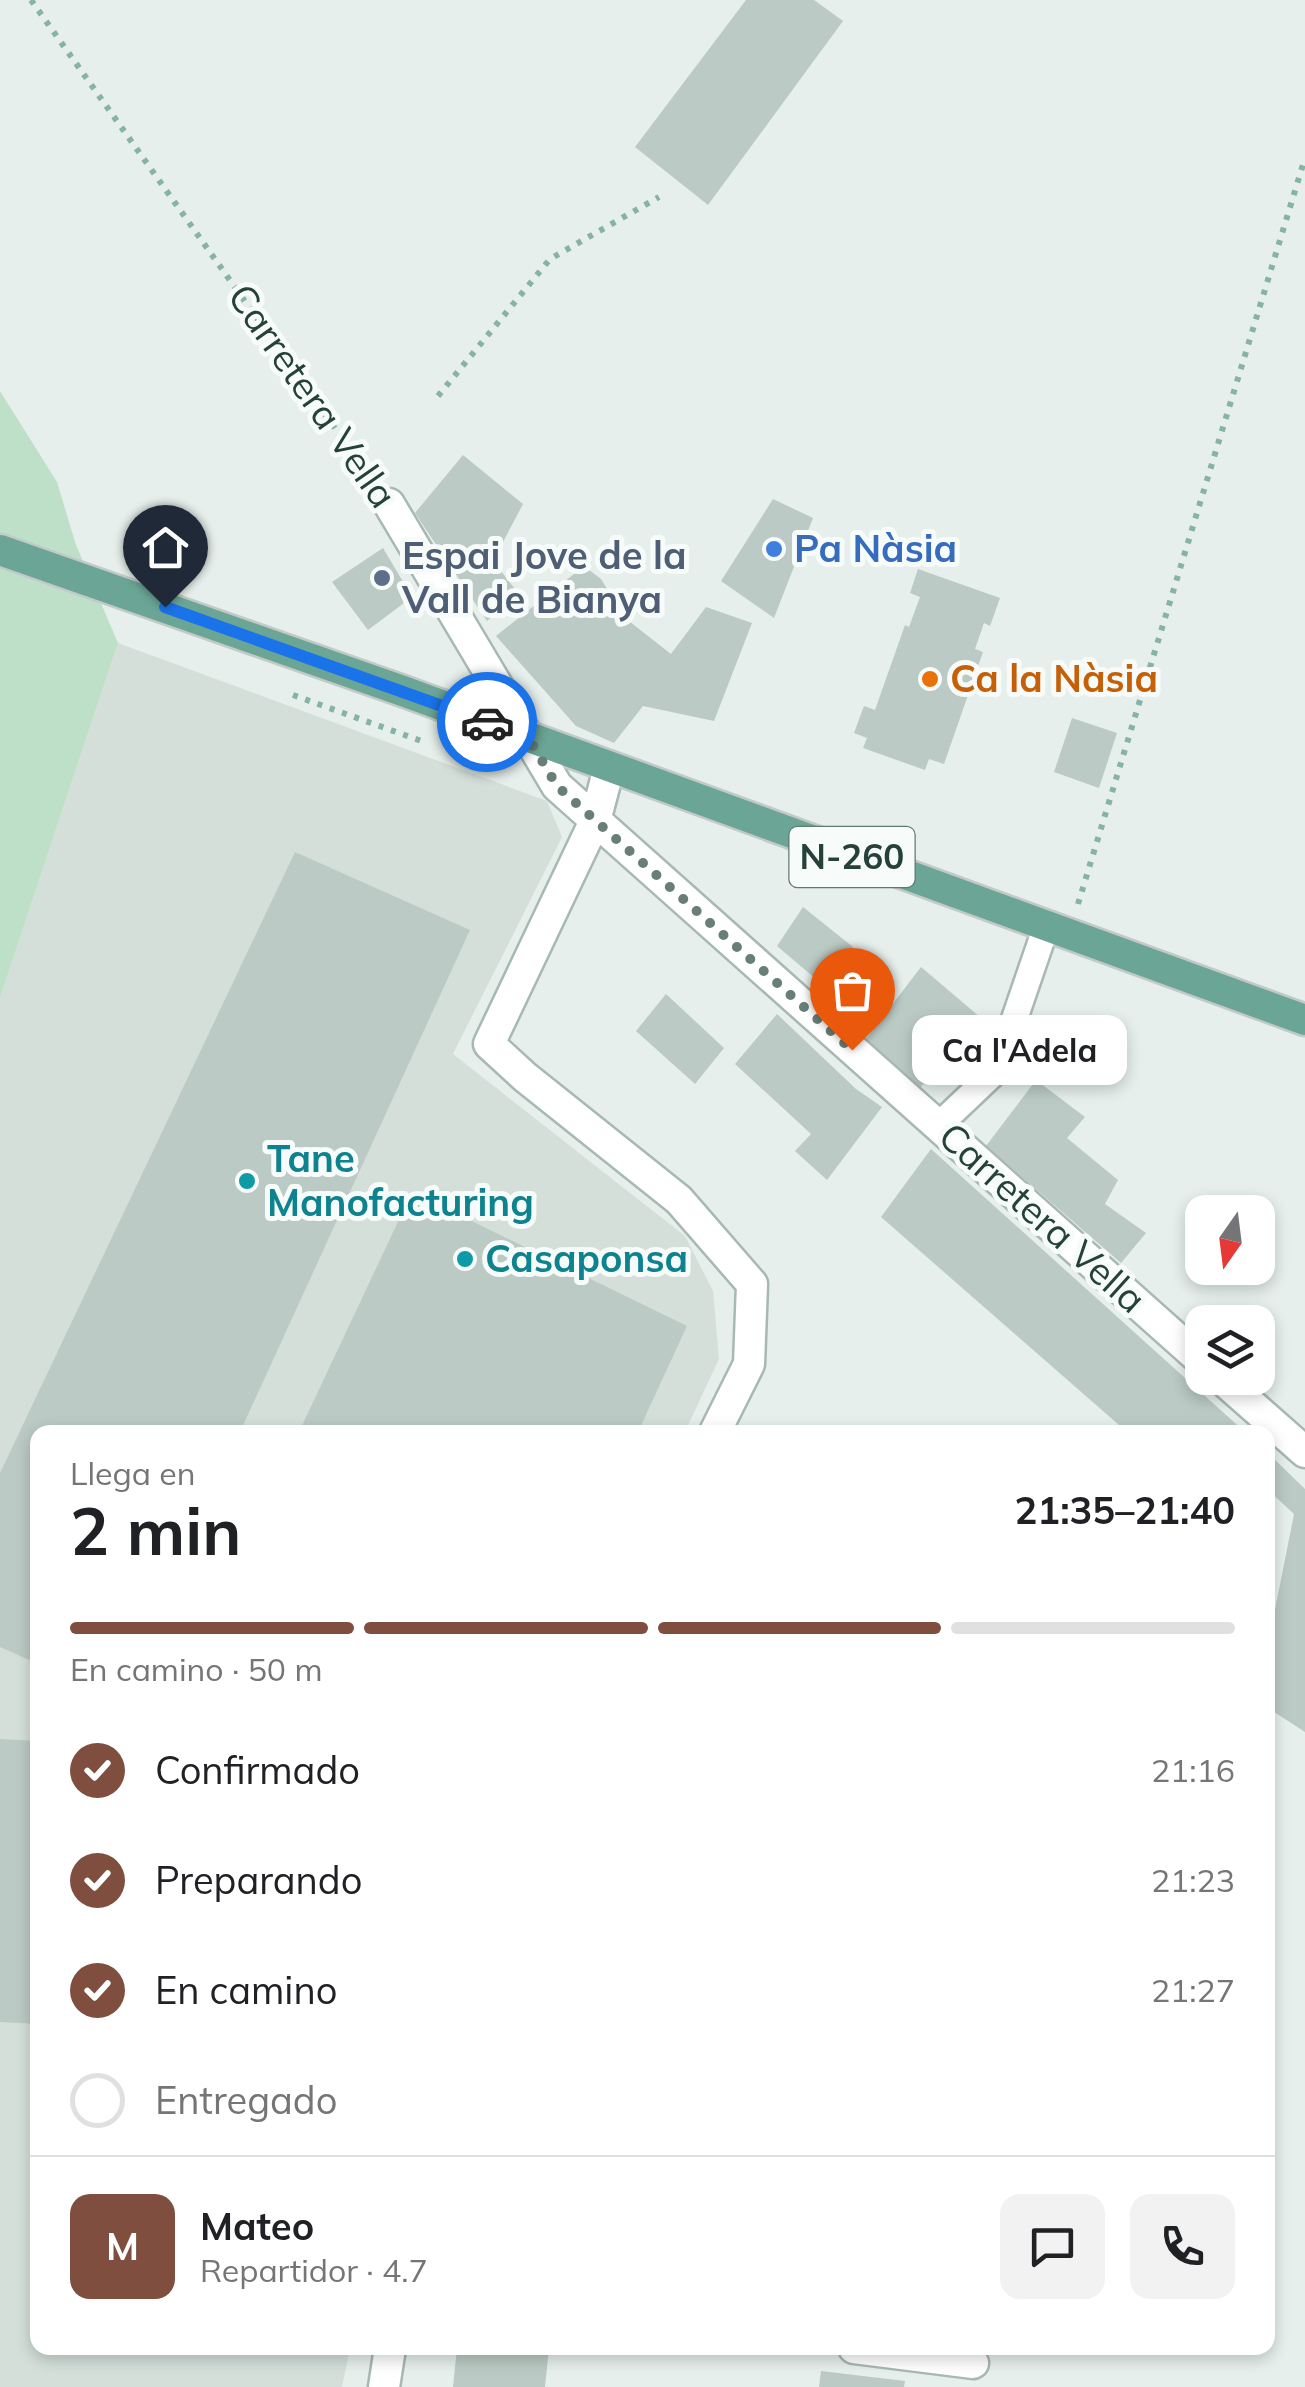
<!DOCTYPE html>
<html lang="es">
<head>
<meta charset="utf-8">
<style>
  :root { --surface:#fff; --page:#f2f2f2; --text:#202124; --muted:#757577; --line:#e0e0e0; --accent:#7f4e3f }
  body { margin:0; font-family:Mulish,sans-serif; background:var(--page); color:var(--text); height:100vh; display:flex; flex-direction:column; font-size:38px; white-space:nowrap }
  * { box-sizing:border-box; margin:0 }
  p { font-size:32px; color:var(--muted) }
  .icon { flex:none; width:55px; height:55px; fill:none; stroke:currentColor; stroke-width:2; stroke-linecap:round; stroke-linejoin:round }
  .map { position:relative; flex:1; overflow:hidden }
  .drawer { position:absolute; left:30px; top:1425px; width:1245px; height:930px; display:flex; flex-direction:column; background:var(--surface); border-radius:20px; box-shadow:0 5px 15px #0003 }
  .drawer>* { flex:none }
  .needle { width:65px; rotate:194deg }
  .buttons { position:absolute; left:1185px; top:1195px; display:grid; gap:20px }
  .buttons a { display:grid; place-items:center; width:90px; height:90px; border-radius:20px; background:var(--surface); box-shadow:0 5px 15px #0003; font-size:50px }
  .pin { position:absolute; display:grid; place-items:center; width:85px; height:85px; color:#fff; margin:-102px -42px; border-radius:50% 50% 50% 0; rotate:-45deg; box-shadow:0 0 10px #0007 }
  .pin .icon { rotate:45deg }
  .courier { position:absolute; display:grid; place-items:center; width:100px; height:100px; margin:-50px; border:8px solid #1a73e8; border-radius:50%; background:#fff; color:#222; box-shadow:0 2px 12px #0007 }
  .bubble { position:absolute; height:70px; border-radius:20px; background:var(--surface); box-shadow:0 5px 15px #0003; font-size:32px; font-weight:700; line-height:70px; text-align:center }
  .overview em { font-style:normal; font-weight:700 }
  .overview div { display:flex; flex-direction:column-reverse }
  .overview { display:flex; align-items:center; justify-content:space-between; height:170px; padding:0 40px }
  h1 { font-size:65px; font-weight:700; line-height:75px }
  .bar { display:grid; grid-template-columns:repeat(4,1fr); gap:15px 10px; align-content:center; height:120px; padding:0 40px }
  .bar i { height:12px; border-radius:8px; background:var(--line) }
  .bar .active { background:var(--accent) }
  .bar p { grid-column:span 4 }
  .line { display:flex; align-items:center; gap:25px; padding:0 40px; border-top:2px solid var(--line) }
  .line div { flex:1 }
  .round { display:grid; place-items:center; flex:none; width:105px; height:105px; border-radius:20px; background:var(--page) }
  ol { padding:0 40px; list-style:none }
  li { display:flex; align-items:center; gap:30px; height:110px }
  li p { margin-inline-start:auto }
  li .icon { padding:10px; border-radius:50%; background:var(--accent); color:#fff; stroke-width:4 }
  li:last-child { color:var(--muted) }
  li i { width:55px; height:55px; border:5px solid var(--line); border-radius:50% }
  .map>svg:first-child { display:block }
  .built { fill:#d4dfda }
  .green { fill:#bfe0c8 }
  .building { fill:#bbcac4 }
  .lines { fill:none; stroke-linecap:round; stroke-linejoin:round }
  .lane-casing { stroke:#a8b8b2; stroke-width:30 }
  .street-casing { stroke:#a8b8b2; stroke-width:35 }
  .primary-casing { stroke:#c2cac8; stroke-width:35 }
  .path { stroke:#86b3a5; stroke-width:6; stroke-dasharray:5 8; stroke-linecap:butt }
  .lane { stroke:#fff; stroke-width:25 }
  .street { stroke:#fff; stroke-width:30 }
  .primary { stroke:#6aa596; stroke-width:30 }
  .done { stroke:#687f78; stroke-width:10; stroke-dasharray:0 18 }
  .route { stroke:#1a73e8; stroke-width:12 }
  .shop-dot { fill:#3f7fe0; stroke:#f7fbf9; stroke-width:4 }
  .service-dot { fill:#5c6f8a; stroke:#f7fbf9; stroke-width:4 }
  .food-dot { fill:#e8710a; stroke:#f7fbf9; stroke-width:4 }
  .culture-dot { fill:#0f9aa8; stroke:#f7fbf9; stroke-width:4 }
  .labels { text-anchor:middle; stroke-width:10; stroke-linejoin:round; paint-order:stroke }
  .shield { fill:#f7fbf9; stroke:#637a73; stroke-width:2.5 }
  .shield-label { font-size:35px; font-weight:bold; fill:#24423a }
  .street-label { font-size:38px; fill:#24423a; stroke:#f7fbf9 }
  .shop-label { font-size:38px; font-weight:bold; fill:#366cbe; stroke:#f7fbf9; text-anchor:start }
  .service-label { font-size:38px; font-weight:bold; fill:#4e5e75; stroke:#f7fbf9; text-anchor:start }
  .food-label { font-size:38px; font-weight:bold; fill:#c56008; stroke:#f7fbf9; text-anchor:start }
  .culture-label { font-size:38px; font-weight:bold; fill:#0d838f; stroke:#f7fbf9; text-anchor:start }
</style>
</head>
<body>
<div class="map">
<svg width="1305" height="2387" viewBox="0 0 1305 2387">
  <rect width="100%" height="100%" fill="#e6efeb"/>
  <polygon class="built" points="118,643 547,801 562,837 453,1054 685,1236 713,1291 719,1359 685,1432 38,1432 38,2348 350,2348 342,2387 0,2387 0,998"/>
  <polygon class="green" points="0,391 57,482 76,545 118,643 0,998"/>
  <g class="building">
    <polygon points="746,0 814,0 843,21 708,205 635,147"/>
    <polygon points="463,455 523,504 493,561 519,594 487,621 415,513"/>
    <polygon points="773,499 813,518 774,618 721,581"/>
    <polygon points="383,548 412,597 368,630 332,582"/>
    <polygon points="584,566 601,579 625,618 671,654 706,607 752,623 714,721 643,706 614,743 576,726 496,636"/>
    <polygon points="918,569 1000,598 990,626 984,623 975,649 983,652 944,764 929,759 925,770 863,748 867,738 854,733 864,706 875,710 905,625 909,627 920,597 910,593"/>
    <polygon points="1072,718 1117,733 1099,788 1054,772"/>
    <polygon points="295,852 470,930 240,1432 38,1432 38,1664 0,1647 0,1473"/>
    <polygon points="803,907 853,947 823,985 777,946"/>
    <polygon points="921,967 980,1017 919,1089 866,1039"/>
    <polygon points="666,994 724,1048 695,1084 636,1031"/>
    <polygon points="777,1014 856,1089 882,1107 827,1180 795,1151 811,1134 735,1064"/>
    <polygon points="1036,1080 1085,1117 1067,1138 1118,1180 1105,1204 1146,1233 1121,1263 986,1146"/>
    <polygon points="931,1149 1245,1432 1127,1432 881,1217"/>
    <polygon points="412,1192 687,1326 638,1432 299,1432"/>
    <polygon points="1268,1453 1305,1489 1305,1732 1268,1708 1268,1645 1294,1514 1268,1490"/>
    <polygon points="0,1739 38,1741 38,2024 0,2022"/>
    <polygon points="457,2348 549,2348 545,2387 453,2387"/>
    <polygon points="821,2371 905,2381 904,2387 819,2387"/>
  </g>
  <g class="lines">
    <defs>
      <polyline id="lane" points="938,1126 997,1070 1046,927"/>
      <g id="street">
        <polyline points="389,504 557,786 1202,1361"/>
        <polyline points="609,768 595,821 489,1044 525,1077 679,1200 752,1284 749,1364 715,1432"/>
        <polyline points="1221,1378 1305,1452"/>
        <polyline points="854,2348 973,2363"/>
        <polyline points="384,2387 390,2348"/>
      </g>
      <polyline id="primary" points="0,550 400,690 1305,1020"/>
    </defs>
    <use href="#lane" class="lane-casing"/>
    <use href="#street" class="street-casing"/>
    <use href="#primary" class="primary-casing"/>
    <g class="path">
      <polyline points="31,0 371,479"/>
      <polyline points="438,396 550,259 659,197"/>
      <polyline points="293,695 427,743"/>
      <polyline points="1078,904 1305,158"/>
    </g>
    <use href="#lane" class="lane"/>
    <use href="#street" class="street"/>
    <use href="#primary" class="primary"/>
  </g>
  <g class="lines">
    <polyline class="done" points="487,722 528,737 557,786 852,1050"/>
    <polyline class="route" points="165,607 487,722"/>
  </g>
  <circle class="shop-dot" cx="774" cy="549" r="10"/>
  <circle class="service-dot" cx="382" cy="578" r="10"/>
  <circle class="food-dot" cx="930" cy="679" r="10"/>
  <g class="culture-dot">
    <circle cx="247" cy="1181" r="10"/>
    <circle cx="465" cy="1259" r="10"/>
  </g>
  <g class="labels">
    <rect class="shield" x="789.5" y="827" width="125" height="60" rx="8"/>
    <g class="shield-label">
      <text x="852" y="869">N-260</text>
    </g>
    <g class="street-label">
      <text transform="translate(312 396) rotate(55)" y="13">Carretera Vella</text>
      <text transform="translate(1042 1218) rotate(42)" y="13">Carretera Vella</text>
    </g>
    <g class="shop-label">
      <text x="794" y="562">Pa Nàsia</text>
    </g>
    <g class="service-label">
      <text x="402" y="569">Espai Jove de la<tspan x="402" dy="44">Vall de Bianya</tspan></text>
    </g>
    <g class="food-label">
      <text x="950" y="692">Ca la Nàsia</text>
    </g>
    <g class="culture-label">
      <text x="267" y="1172">Tane<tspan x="267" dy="44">Manofacturing</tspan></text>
      <text x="485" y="1272">Casaponsa</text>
    </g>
  </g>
</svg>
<div class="buttons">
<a><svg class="needle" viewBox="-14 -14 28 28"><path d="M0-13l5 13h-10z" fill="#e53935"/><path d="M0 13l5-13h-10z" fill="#757577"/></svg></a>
<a><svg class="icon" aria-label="layers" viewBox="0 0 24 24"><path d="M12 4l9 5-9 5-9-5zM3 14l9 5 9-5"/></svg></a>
</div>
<div class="pin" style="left:852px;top:1050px;background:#ea580c"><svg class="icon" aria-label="bag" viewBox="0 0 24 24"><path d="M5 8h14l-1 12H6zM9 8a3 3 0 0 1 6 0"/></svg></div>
<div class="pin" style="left:165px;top:607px;background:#1f2937"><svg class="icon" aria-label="home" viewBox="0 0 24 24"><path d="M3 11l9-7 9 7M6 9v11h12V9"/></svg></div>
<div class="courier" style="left:487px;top:722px"><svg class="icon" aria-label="car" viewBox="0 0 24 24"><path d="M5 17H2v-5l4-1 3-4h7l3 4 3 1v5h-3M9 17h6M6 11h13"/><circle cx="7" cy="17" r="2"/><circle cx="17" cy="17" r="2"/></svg></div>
<div class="bubble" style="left:912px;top:1015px;width:215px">Ca l'Adela</div>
<section class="drawer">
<div class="overview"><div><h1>2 min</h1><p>Llega en</p></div><em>21:35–21:40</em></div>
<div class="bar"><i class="active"></i><i class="active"></i><i class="active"></i><i></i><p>En camino · 50 m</p></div>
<ol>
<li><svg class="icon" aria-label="check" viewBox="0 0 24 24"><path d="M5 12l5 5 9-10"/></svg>Confirmado<p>21:16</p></li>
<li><svg class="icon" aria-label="check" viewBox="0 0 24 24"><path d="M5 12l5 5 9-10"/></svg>Preparando<p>21:23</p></li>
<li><svg class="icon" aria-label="check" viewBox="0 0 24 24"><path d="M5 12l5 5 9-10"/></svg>En camino<p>21:27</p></li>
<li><i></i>Entregado</li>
</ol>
<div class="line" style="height:180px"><b class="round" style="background:var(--accent);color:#fff">M</b><div><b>Mateo</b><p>Repartidor · 4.7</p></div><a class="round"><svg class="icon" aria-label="chat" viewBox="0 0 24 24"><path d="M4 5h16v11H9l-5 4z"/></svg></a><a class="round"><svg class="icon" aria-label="phone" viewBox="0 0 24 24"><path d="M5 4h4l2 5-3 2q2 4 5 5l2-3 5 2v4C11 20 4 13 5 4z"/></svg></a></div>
</section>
</div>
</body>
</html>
